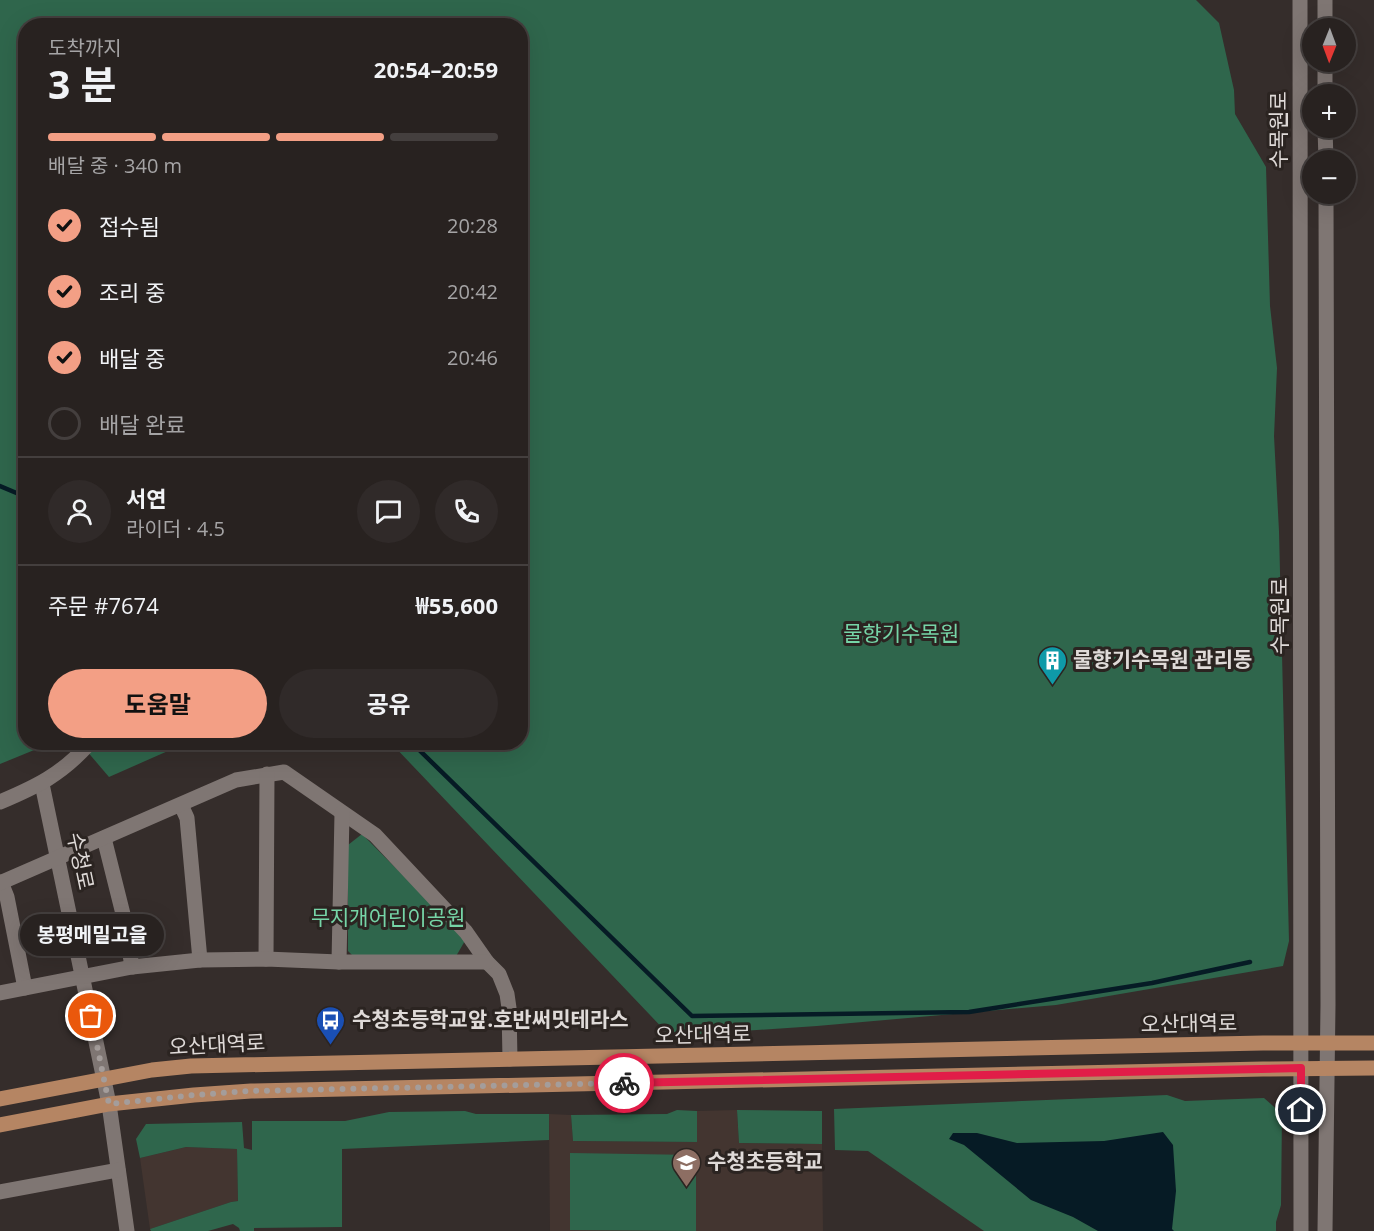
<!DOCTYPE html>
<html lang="ko">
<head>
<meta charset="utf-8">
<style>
  :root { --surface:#282220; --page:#302a29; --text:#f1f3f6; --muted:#a5a4a5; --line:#443f3e; --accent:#f39f85 }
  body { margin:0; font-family:"Open Sans","Noto Sans KR",sans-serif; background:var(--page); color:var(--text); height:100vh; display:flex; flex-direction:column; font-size:22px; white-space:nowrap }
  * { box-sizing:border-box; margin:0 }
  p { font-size:20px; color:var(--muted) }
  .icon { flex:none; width:33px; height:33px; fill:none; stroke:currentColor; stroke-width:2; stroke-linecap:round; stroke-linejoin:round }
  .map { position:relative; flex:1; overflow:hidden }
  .panel { position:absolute; left:18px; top:18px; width:510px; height:732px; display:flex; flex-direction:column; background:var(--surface); border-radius:24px; box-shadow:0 6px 24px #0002,0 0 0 2px var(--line) }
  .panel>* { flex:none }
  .needle { width:39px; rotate:181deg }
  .fabs { position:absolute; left:1302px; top:18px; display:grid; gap:12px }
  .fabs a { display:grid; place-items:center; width:54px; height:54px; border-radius:50%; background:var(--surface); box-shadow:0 6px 24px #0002,0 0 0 2px var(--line); font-size:30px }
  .pin { position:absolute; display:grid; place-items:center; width:51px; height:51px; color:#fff; margin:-26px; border:3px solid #fff; border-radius:50%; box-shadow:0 2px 6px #0007 }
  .courier { position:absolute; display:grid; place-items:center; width:60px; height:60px; margin:-30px; border:4px solid #e11d48; border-radius:50%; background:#fff; color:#222; box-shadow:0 2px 8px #0007 }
  .bubble { position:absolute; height:42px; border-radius:21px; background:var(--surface); box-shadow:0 6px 24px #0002,0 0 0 2px var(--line); font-size:20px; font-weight:700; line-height:42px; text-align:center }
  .summary em { font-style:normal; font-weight:700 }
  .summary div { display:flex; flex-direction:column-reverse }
  .summary { display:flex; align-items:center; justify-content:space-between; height:102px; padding:0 30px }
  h1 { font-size:39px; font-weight:700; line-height:45px }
  .bar { display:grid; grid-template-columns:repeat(4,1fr); gap:9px 6px; align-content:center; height:72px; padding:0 30px }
  .bar i { height:8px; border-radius:4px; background:var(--line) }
  .bar .on { background:var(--accent) }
  .bar p { grid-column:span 4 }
  .line { display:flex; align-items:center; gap:15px; padding:0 30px; border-top:2px solid var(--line) }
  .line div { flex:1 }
  .round { display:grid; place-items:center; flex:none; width:63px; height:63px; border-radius:32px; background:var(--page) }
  ol { padding:0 30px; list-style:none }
  li { display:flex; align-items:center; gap:18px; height:66px }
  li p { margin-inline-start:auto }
  li .icon { padding:6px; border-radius:50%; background:var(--accent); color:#111; stroke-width:4 }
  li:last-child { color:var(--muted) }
  li i { width:33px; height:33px; border:3px solid var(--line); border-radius:50% }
  .action { display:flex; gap:12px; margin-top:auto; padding:12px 30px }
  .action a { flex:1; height:69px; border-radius:36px; background:var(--accent); color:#111; font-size:24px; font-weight:700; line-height:69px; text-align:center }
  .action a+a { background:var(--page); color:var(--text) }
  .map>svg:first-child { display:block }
  .built { fill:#433530 }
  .green { fill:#2f664c }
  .water { fill:#061b25 }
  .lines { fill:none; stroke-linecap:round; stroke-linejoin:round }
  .stream { stroke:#061b25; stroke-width:4.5 }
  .minor { stroke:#7f7673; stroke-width:15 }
  .major { stroke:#b58563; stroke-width:15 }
  .done { stroke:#a49d9b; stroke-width:6; stroke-dasharray:0 10.8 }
  .route { stroke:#e11d48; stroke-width:8 }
  .labels { text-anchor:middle; stroke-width:6; stroke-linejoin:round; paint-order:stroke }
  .street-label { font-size:21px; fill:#dfdad8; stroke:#2b2421 }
  .park-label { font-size:21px; fill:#76d5a7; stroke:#2b2421 }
  .poi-label { font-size:21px; font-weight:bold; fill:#dfdad8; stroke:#2b2421; text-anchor:start }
</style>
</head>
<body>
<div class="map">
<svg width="1374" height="1231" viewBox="0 0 1374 1231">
  <rect width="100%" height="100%" fill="#352d2b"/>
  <g class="built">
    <polygon points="737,1110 739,1143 822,1144 823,1231 550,1231 549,1114 571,1115 573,1141 696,1142 697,1111"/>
    <polygon points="186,1147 237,1149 238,1201 231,1202 150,1229 140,1158"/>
  </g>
  <g class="green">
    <polygon points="0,0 1196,0 1219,23 1234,90 1235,114 1266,167 1270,306 1277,368 1274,436 1279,531 1289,941 1283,966 1056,1005 817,1026 670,1036 391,743 520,742 520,26 26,26 26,742 57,743 44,746 0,764"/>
    <polygon points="80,743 186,743 109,777"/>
    <polygon points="362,834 466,939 455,958 355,958 348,951 348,845"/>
    <polygon points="1167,1095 1185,1101 1264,1098 1282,1114 1281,1205 1276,1222 1276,1231 984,1231 868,1151 835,1150 834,1109"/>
    <polygon points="677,1110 697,1111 697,1142 573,1141 571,1115 667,1114"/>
    <polygon points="737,1110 822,1111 822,1144 739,1143"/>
    <polygon points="465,1111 476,1114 549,1114 549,1140 342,1149 342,1227 254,1228 254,1231 240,1231 239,1228 233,1224 208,1231 151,1231 150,1229 231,1202 238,1201 237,1149 186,1147 140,1158 136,1139 146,1124 242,1122 244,1148 252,1150 252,1121 345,1121 389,1112"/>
    <polygon points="570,1153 696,1155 696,1231 570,1230"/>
  </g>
  <polygon class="water" points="1163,1132 1173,1145 1176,1191 1172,1229 1174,1231 1098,1231 1073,1217 1031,1200 964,1145 949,1139 953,1133 977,1133 1017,1143 1104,1141"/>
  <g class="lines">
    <g class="stream">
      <polyline points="0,486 26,497"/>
      <polyline points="411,742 692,1016 969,1012 1152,983 1250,962"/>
    </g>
    <g class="minor">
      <polyline points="1300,0 1301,1231"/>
      <polyline points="1325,0 1325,28"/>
      <polyline points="1325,62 1325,94"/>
      <polyline points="1325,128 1326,160"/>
      <polyline points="42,784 109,1104 127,1231"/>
      <path d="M 0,802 C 38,786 60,775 88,745"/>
      <polyline points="181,805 187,818 200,960"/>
      <polyline points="104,838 125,922 132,967"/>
      <polyline points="1,882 7,897 25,988"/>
      <polyline points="0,883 236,780 284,772 375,835 466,932 487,962 499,974 507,994 509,1008 510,1059"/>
      <polyline points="266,959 267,774"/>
      <polyline points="339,962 342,813"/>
      <polyline points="0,993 132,967 200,960 266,959 339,962 487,962"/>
      <polyline points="0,1192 118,1170"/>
      <polyline points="1325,1231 1328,1005 1326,194"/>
    </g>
    <g class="major">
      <polyline points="0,1099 152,1070 191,1066 1263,1043 1374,1043"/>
      <polyline points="0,1125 109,1104 194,1095 251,1091 1263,1069 1374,1068"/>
    </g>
  </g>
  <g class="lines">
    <polyline class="done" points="91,1016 109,1104 194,1095 250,1091 624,1083"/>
    <polyline class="route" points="624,1083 1301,1068 1301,1110"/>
  </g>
  <defs>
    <symbol id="building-pin" viewBox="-11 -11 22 30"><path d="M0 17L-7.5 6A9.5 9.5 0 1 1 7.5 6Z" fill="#0f9aa8" stroke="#2b2421"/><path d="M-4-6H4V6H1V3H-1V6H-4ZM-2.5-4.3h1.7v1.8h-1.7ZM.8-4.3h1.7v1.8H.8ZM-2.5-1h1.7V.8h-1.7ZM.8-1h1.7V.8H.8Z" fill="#fff"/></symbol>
    <symbol id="bus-pin" viewBox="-11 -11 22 30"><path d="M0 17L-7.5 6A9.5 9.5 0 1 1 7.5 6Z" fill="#1a4fb4" stroke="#2b2421"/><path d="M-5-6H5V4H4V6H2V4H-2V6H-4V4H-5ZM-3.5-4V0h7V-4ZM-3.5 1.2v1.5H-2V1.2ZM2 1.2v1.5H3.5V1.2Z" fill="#fff"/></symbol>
    <symbol id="school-pin" viewBox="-11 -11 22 30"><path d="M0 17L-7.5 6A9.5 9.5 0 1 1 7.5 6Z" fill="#8d6e63" stroke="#2b2421"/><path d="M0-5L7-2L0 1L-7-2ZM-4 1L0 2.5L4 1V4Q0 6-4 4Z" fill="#fff"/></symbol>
  </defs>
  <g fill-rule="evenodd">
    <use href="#building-pin" x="1036" y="644" width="33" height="45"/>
    <use href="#bus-pin" x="314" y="1004" width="33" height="45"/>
    <use href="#school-pin" x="670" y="1146" width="33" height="45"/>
  </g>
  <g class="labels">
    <g class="street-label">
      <text transform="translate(1279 130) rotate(-90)" y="7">수목원로</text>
      <text transform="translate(1280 616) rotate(-90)" y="7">수목원로</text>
      <text transform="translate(80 861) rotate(78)" y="7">수청로</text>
      <text transform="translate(1189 1024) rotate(-1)" y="7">오산대역로</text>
      <text transform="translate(703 1035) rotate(-1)" y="7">오산대역로</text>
      <text transform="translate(217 1045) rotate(-3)" y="7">오산대역로</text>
    </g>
    <g class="park-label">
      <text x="901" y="641">물향기수목원</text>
      <text x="388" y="925">무지개어린이공원</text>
    </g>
    <g class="poi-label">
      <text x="1073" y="667">물향기수목원 관리동</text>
      <text x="352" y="1027">수청초등학교앞.호반써밋테라스</text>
      <text x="707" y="1169">수청초등학교</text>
    </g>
  </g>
</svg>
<div class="fabs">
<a><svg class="needle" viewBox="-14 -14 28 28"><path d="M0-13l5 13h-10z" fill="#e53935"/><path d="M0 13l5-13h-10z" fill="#a5a4a5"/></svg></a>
<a>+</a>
<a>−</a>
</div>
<div class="pin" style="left:91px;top:1016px;background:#ea580c"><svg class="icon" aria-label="bag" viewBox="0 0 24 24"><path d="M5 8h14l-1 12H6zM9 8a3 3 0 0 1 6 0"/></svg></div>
<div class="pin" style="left:1301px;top:1110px;background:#1f2937"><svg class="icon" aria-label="home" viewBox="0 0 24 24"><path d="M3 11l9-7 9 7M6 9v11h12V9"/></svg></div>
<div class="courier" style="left:624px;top:1083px"><svg class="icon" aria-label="bike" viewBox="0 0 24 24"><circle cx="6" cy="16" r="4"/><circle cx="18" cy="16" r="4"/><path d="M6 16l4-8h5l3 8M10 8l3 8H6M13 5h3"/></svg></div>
<div class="bubble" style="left:20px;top:914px;width:144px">봉평메밀고을</div>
<section class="panel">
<div class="summary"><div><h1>3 분</h1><p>도착까지</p></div><em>20:54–20:59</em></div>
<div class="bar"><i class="on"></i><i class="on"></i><i class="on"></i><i></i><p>배달 중 · 340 m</p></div>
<ol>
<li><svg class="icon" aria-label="check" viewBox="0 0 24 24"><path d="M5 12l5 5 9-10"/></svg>접수됨<p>20:28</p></li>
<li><svg class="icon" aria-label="check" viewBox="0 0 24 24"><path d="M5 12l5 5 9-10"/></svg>조리 중<p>20:42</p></li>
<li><svg class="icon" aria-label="check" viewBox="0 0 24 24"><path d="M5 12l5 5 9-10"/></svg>배달 중<p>20:46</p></li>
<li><i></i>배달 완료</li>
</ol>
<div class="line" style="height:108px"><a class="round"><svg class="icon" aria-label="person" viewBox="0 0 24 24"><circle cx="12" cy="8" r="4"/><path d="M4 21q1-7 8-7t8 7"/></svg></a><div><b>서연</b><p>라이더 · 4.5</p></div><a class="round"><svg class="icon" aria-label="chat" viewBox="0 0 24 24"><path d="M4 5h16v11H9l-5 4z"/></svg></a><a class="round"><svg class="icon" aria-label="phone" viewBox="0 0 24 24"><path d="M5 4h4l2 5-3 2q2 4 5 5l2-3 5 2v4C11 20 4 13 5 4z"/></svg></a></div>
<div class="line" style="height:78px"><div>주문 #7674</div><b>₩55,600</b></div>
<div class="action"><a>도움말</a><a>공유</a></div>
</section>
</div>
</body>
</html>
